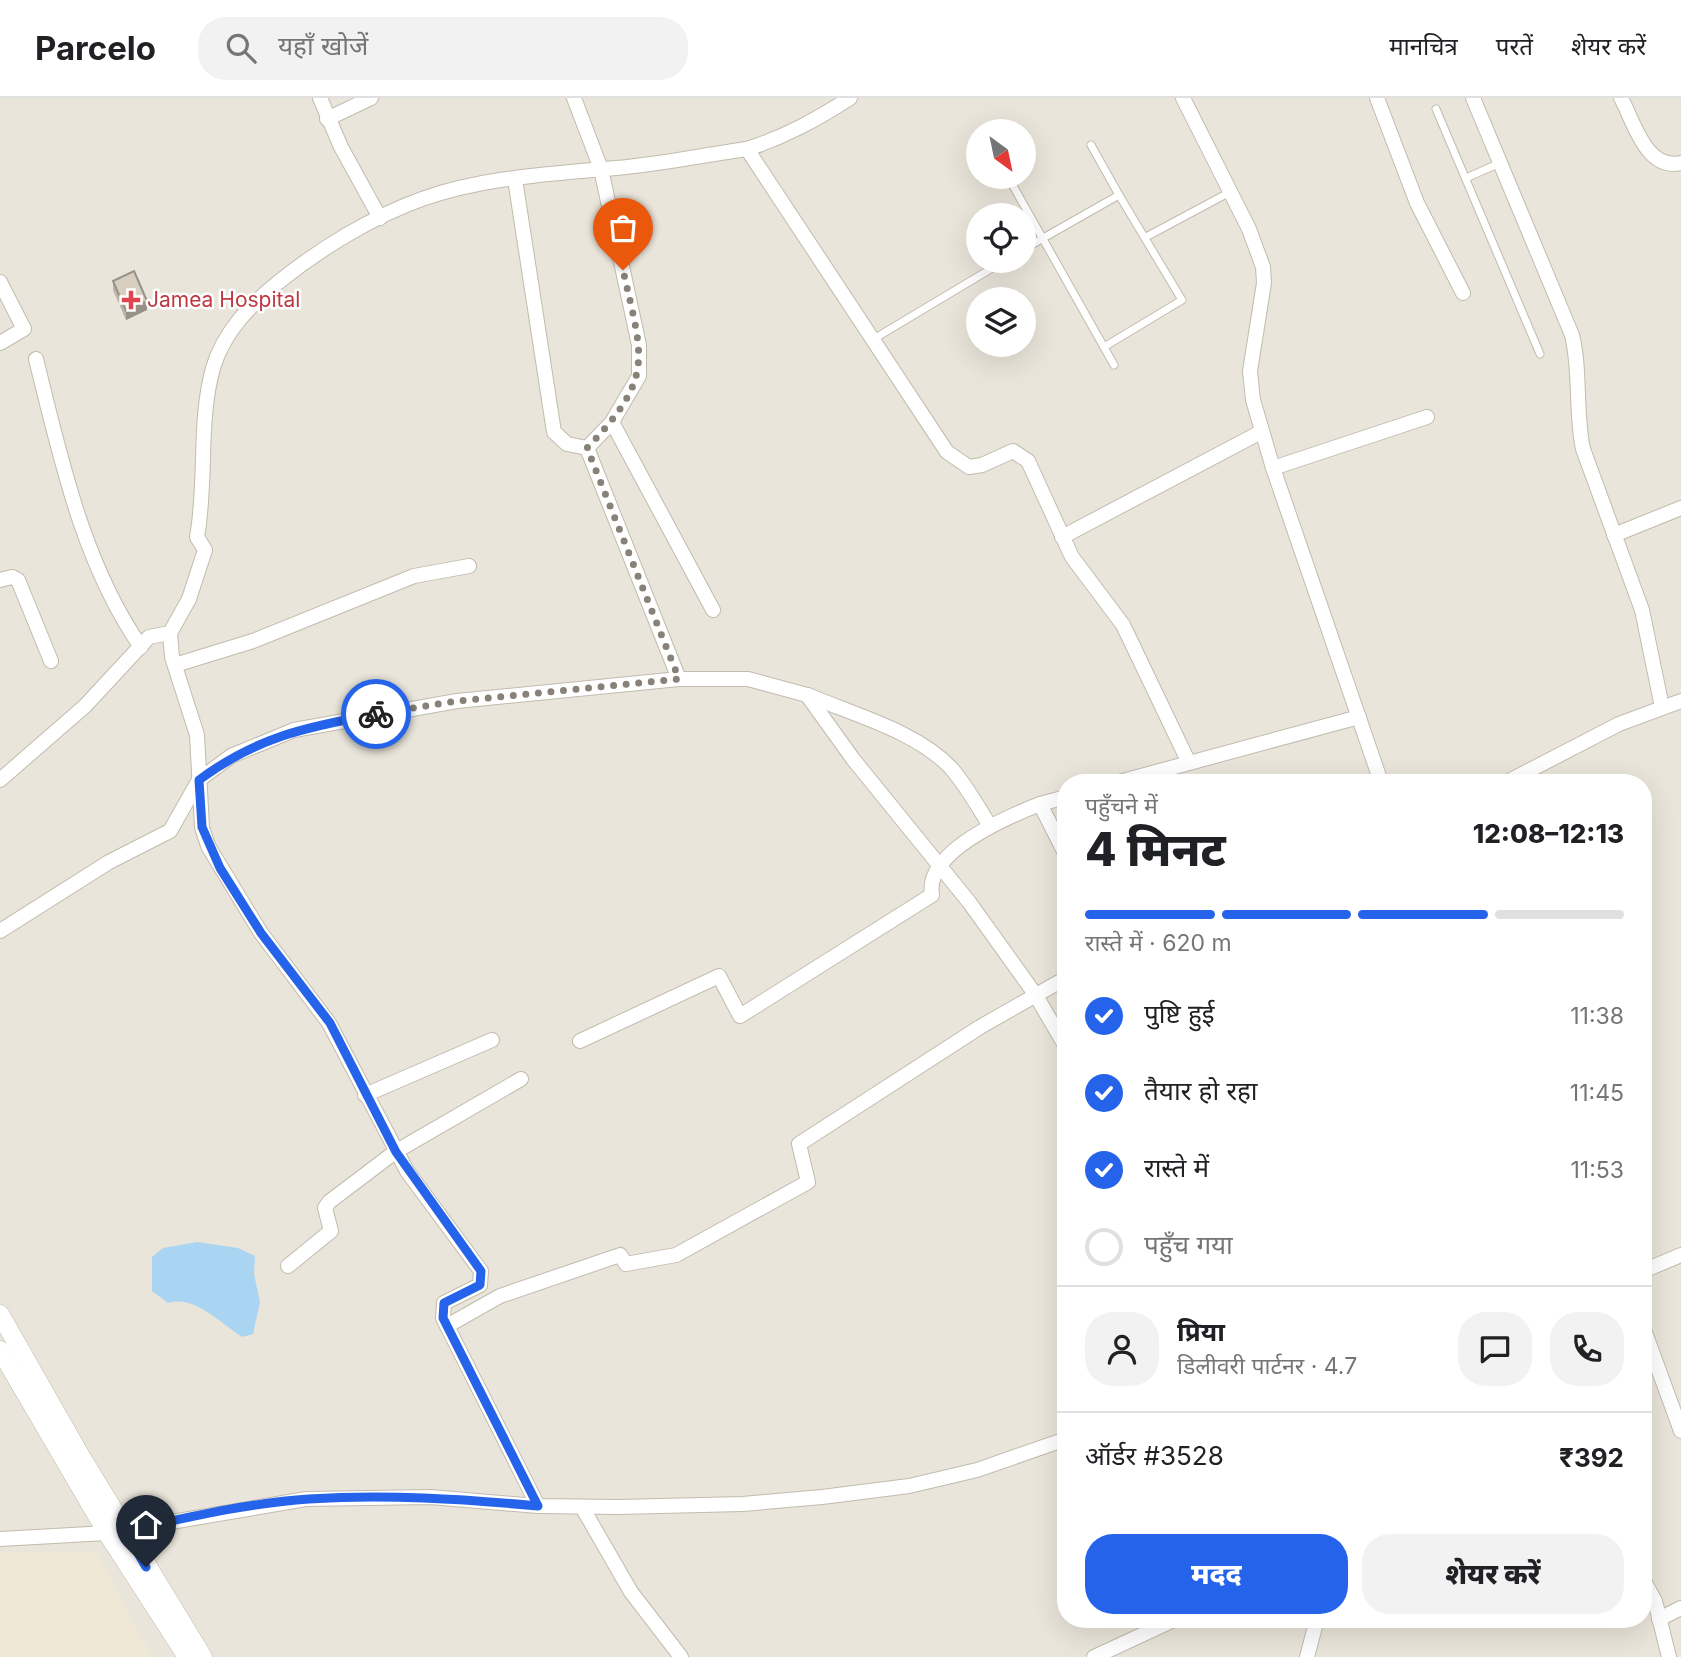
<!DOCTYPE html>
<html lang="hi">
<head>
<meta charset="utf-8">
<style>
  :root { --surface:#fff; --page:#f2f2f2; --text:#202124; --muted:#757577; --line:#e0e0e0; --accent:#2563eb }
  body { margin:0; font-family:Inter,"Noto Sans Devanagari",sans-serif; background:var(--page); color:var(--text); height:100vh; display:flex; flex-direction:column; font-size:26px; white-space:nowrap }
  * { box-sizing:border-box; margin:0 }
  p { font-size:23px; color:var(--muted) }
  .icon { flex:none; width:38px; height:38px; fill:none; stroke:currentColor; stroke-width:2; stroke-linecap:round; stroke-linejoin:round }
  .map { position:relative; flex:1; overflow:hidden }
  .details { position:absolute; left:1057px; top:676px; width:595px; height:854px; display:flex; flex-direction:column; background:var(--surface); border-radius:28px; box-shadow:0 7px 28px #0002 }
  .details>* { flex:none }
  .needle { width:46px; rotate:147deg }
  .tools { position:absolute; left:966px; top:21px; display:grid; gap:14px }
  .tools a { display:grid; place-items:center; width:70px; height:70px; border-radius:50%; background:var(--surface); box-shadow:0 7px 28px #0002; font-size:35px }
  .pin { position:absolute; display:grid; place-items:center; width:60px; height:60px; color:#fff; margin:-72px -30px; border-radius:50% 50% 50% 0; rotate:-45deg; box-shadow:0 0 7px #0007 }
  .pin .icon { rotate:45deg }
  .courier { position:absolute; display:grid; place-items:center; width:70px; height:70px; margin:-35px; border:5px solid #2563eb; border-radius:50%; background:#fff; color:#222; box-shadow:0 2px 9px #0007 }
  .head em { font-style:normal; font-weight:800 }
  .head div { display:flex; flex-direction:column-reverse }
  .head { display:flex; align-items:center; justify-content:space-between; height:119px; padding:0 28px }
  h1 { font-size:46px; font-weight:800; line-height:52px }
  .bar { display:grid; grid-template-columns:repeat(4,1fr); gap:10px 7px; align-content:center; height:84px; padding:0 28px }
  .bar i { height:9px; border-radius:5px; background:var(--line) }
  .bar .active { background:var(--accent) }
  .bar p { grid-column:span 4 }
  .line { display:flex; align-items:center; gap:18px; padding:0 28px; border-top:2px solid var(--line) }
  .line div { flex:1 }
  .round { display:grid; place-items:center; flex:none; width:74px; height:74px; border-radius:28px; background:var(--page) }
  ol { padding:0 28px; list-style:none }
  li { display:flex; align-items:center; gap:21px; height:77px }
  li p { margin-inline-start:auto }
  li .icon { padding:7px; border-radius:50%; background:var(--accent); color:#fff; stroke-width:4 }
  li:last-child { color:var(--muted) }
  li i { width:38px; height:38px; border:4px solid var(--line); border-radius:50% }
  .primary-button { display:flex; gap:14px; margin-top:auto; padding:14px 28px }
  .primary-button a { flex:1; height:80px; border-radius:28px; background:var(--accent); color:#fff; font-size:28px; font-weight:800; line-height:80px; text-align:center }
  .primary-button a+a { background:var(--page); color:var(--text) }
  header { display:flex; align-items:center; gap:42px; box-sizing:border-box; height:98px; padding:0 35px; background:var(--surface); border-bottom:2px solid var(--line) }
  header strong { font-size:33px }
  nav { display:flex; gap:38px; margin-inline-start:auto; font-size:24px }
  .search { width:490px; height:63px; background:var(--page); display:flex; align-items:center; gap:18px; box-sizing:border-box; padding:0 24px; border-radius:28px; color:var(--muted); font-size:26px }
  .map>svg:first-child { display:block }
  .residential { fill:#eae5da; fill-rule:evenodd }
  .education { fill:#efe8d6 }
  .water { fill:#a9d4f2 }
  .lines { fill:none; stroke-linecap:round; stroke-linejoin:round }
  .service-casing { stroke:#c2bbae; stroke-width:9 }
  .minor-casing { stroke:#c2bbae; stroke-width:16 }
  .tertiary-casing { stroke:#c2bbae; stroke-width:19 }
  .service { stroke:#fff; stroke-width:7 }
  .minor { stroke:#fff; stroke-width:14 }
  .tertiary { stroke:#fff; stroke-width:18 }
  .wall { fill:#bab2a6 }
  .shaded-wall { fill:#979187 }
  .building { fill:#d8cfc1; stroke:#979187; stroke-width:2 }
  .done { stroke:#878178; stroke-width:7; stroke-dasharray:0 12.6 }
  .route { stroke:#2563eb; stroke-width:9 }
  .health-dot { fill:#e0444e; stroke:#fff; stroke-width:2.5 }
  .labels { text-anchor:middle; stroke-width:5; stroke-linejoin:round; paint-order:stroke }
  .health-label { font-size:21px; fill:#be3a42; stroke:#fff; text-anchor:start }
</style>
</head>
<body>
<header>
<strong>Parcelo</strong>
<div class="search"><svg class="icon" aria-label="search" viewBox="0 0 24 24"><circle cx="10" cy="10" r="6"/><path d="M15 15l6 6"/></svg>यहाँ खोजें</div>
<nav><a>मानचित्र</a><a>परतें</a><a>शेयर करें</a></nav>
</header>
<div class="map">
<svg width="1681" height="1559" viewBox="0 0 1681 1559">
  <rect width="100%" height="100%" fill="#f6f3ec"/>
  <path class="residential" d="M 0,0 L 1681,0 L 1681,1559 L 0,1559 ZM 978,33 L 1024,33 L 1024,79 L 978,79 ZM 978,117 L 1024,117 L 1024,163 L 978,163 ZM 978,201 L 1024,201 L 1024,247 L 978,247 ZM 1066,684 L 1643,684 L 1643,1521 L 1066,1521 Z"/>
  <polygon class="education" points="96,1453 152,1559 0,1559 0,1455"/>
  <path class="water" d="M 197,1144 L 238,1150 L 255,1158 L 254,1176 L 260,1204 L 253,1236 L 242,1239 C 220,1225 195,1197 168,1205 L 152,1193 L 152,1159 L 163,1150 Z"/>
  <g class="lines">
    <defs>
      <g id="service">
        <polyline points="1436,11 1540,256"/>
        <polyline points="1091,47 1119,97"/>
        <polyline points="1008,79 1114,267"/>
        <polyline points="1466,80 1500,65"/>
        <polyline points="1146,139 1230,94"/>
        <polyline points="1024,151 1119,97 1182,202 1104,249"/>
        <polyline points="872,242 1004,163"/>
      </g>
      <g id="minor">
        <polyline points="320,0 341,49 380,120"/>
        <polyline points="574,0 601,71 639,247 639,278 612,324 587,350"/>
        <polyline points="1183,0 1249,131 1263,169 1264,185 1250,273 1253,302 1273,370 1381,684"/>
        <polyline points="1377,0 1417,105 1463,195"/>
        <path d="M 1473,0 L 1572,237 C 1581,274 1575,313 1583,351 L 1642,512 L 1662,609"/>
        <path d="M 1621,0 C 1634,24 1646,73 1681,65"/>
        <polyline points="327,21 371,0"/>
        <polyline points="747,51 947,354 969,369 982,367 1013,353 1028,363 1072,459 1123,527 1189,665"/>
        <polyline points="515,81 554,334 567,346 587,350"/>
        <polyline points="0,184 24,231 0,245"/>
        <path d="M 36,261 C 60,358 83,466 141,549"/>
        <polyline points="612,324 713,512"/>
        <polyline points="587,350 679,581"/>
        <polyline points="1273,370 1427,319"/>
        <polyline points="1614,437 1681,410"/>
        <polyline points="1062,439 1261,334"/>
        <polyline points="0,482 12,479 18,482 51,563"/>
        <polyline points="170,535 172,559 197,637 202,729 208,748 261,835 329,925 407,1073 481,1173 480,1187 444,1205 443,1220 538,1408"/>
        <polyline points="175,567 253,543 414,478 469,468"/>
        <path d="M 808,597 C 854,617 916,633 951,670 C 966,687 978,709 990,728"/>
        <path d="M 0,682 L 85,608 L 149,539 L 170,535 L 189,501 L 205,452 L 197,439 C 207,384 198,324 213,270 C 224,233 251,206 280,183 C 321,150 372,119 422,101 C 483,79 552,76 616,70 C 660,66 704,57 747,51 C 785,39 817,21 850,0"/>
        <polyline points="1119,684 1359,619"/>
        <polyline points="1507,684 1619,626 1681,603"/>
        <polyline points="1066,699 1040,706 1066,757"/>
        <polyline points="0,833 109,764 170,733 199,682 231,658 294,632 457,603 679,581 748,581 807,597 853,661 969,804 1035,896 1066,949"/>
        <path d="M 580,943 L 719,878 L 740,918 L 932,797 C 924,754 1007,719 1040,706"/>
        <polyline points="365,997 492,942"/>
        <polyline points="288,1168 331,1133 325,1110 329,1104 395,1054 521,981"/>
        <polyline points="1643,1173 1681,1157"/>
        <polyline points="447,1228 500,1198 620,1157 626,1166 676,1157 808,1084 799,1046 980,929 1066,880"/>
        <polyline points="1643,1229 1681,1333"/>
        <polyline points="582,1409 631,1494 681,1559"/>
        <polyline points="0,1441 107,1435 306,1401 430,1399 538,1408 618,1409 743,1406 822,1399 909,1388 977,1372 1066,1341"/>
        <polyline points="1643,1481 1655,1503 1669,1559"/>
        <polyline points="1659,1521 1681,1510"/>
        <polyline points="1094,1559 1176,1521"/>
        <polyline points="1307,1559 1317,1521"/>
      </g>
      <g id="tertiary">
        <polyline points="0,1216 79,1355 203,1559"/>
        <polyline points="0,1252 107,1435 187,1559"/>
      </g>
    </defs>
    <use href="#service" class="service-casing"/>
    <use href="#minor" class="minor-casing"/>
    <use href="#tertiary" class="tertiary-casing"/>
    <use href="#service" class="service"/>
    <use href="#minor" class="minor"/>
    <use href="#tertiary" class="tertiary"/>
  </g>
  <polygon class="wall" points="113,183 147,212 126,222 113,192"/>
  <polygon class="shaded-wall" points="147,203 147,212 126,222 126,213"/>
  <polygon class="building" points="134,173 147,203 126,213 113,183"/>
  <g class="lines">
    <path class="done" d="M 376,616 L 457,603 L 679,581 L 587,350 C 655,279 643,261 623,172"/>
    <path class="route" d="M 146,1469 L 125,1433 C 185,1420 248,1405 309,1401 C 386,1396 462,1401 538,1408 L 443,1220 L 444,1205 L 480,1187 L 481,1173 L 396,1054 L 330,925 L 261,835 L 220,770 L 202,729 L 199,682 C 257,639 306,629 376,616"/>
  </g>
  <path class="health-dot" d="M127.5 191.5h7v7h7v7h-7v7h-7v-7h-7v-7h7z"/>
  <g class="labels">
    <g class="health-label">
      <text x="147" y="209">Jamea Hospital</text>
    </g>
  </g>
</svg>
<div class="tools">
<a><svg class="needle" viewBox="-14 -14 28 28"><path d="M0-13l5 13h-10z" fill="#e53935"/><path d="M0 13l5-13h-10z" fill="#757577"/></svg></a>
<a><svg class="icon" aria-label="locate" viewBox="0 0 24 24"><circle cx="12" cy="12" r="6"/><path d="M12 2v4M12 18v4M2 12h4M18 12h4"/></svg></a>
<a><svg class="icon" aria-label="layers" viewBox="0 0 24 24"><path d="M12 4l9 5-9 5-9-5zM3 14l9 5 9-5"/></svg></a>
</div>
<div class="pin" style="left:623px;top:172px;background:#ea580c"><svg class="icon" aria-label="bag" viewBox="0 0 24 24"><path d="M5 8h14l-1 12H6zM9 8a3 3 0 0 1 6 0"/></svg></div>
<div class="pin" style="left:146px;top:1469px;background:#1f2937"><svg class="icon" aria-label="home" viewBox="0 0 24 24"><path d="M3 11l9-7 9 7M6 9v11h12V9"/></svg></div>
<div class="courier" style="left:376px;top:616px"><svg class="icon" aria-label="bike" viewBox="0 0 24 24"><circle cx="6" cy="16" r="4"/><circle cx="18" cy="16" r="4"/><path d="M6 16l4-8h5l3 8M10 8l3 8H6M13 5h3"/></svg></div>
<section class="details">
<div class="head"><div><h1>4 मिनट</h1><p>पहुँचने में</p></div><em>12:08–12:13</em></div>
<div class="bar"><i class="active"></i><i class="active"></i><i class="active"></i><i></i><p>रास्ते में · 620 m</p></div>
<ol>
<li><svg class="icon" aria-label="check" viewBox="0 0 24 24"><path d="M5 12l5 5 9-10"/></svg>पुष्टि हुई<p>11:38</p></li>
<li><svg class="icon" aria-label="check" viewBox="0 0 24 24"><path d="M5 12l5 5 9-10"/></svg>तैयार हो रहा<p>11:45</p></li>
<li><svg class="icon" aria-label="check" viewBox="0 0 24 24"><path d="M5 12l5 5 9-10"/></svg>रास्ते में<p>11:53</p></li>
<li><i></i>पहुँच गया</li>
</ol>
<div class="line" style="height:126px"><a class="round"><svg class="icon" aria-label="person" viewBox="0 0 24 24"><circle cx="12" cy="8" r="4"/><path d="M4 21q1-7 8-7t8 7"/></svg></a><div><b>प्रिया</b><p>डिलीवरी पार्टनर · 4.7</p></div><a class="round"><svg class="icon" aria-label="chat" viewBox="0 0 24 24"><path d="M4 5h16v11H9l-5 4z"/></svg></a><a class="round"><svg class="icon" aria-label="phone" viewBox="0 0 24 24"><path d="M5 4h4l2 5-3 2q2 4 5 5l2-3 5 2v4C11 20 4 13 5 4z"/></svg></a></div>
<div class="line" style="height:91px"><div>ऑर्डर #3528</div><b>₹392</b></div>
<div class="primary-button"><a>मदद</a><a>शेयर करें</a></div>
</section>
</div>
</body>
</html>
